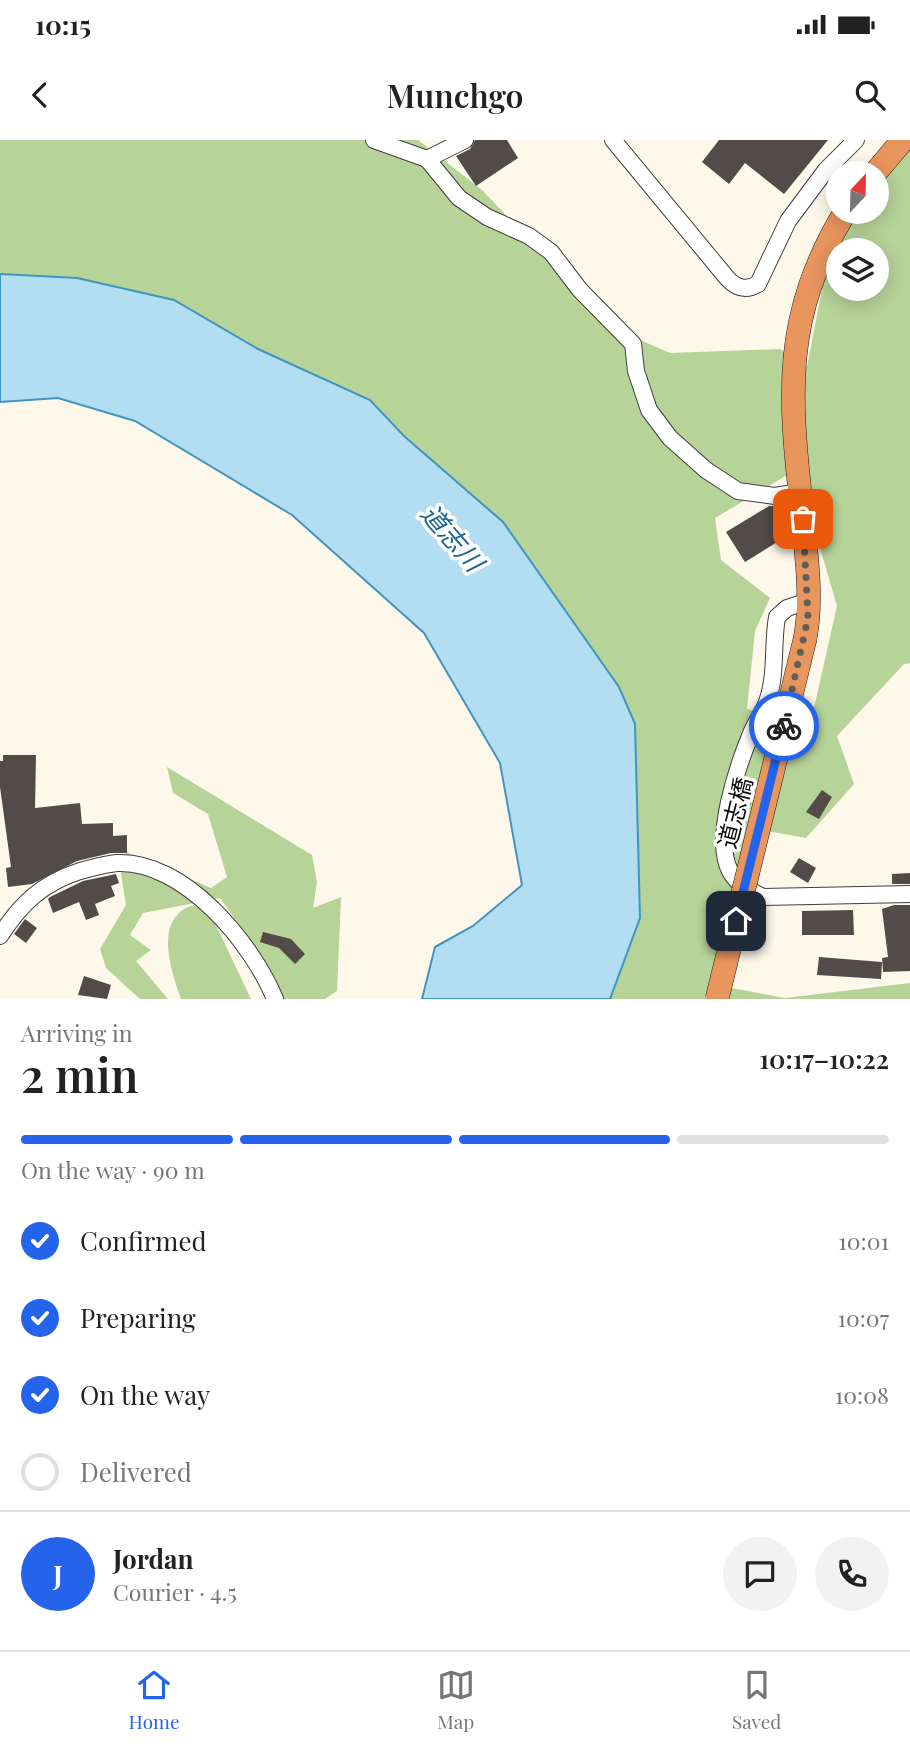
<!DOCTYPE html>
<html lang="en">
<head>
<meta charset="utf-8">
<style>
  :root { --surface:#fff; --page:#f2f2f2; --text:#222; --muted:#767676; --line:#e0e0e0; --accent:#2563eb }
  body { margin:0; font-family:"Playfair Display","Noto Sans JP",serif; background:var(--page); color:var(--text); height:100vh; display:flex; flex-direction:column; font-size:26px; white-space:nowrap }
  * { box-sizing:border-box; margin:0 }
  p { font-size:23px; color:var(--muted) }
  .icon { flex:none; width:38px; height:38px; fill:none; stroke:currentColor; stroke-width:2; stroke-linecap:round; stroke-linejoin:round }
  .map { position:relative; height:859px; overflow:hidden }
  .sheet { display:flex; flex-direction:column; background:var(--surface); flex:1 }
  .sheet>* { flex:none }
  .needle { width:46px; rotate:22deg }
  .tools { position:absolute; left:826px; top:21px; display:grid; gap:14px }
  .tools a { display:grid; place-items:center; width:63px; height:63px; border-radius:50%; background:var(--surface); box-shadow:0 4px 18px #0003; font-size:35px }
  .pin { position:absolute; display:grid; place-items:center; width:60px; height:60px; color:#fff; margin:-30px; border-radius:14px; box-shadow:0 4px 10px #0006 }
  .courier { position:absolute; display:grid; place-items:center; width:70px; height:70px; margin:-35px; border:5px solid #2563eb; border-radius:50%; background:#fff; color:#222; box-shadow:0 2px 9px #0007 }
  .headline em { font-style:normal; font-weight:600 }
  .headline div { display:flex; flex-direction:column-reverse }
  .headline { display:flex; align-items:center; justify-content:space-between; height:119px; padding:0 21px }
  h1 { font-size:46px; font-weight:600; line-height:52px }
  .bar { display:grid; grid-template-columns:repeat(4,1fr); gap:10px 7px; align-content:center; height:84px; padding:0 21px }
  .bar i { height:9px; border-radius:5px; background:var(--line) }
  .bar .current { background:var(--accent) }
  .bar p { grid-column:span 4 }
  .line { display:flex; align-items:center; gap:18px; padding:0 21px; border-top:2px solid var(--line) }
  .line div { flex:1 }
  .round { display:grid; place-items:center; flex:none; width:74px; height:74px; border-radius:37px; background:var(--page) }
  ol { padding:0 21px; list-style:none }
  li { display:flex; align-items:center; gap:21px; height:77px }
  li p { margin-inline-start:auto }
  li .icon { padding:7px; border-radius:50%; background:var(--accent); color:#fff; stroke-width:4 }
  li:last-child { color:var(--muted) }
  li i { width:38px; height:38px; border:4px solid var(--line); border-radius:50% }
  .status { display:flex; justify-content:space-between; align-items:center; height:49px; padding:0 35px; background:var(--surface); direction:ltr }
  .status svg { height:19px; fill:currentColor }
  header { display:flex; justify-content:space-between; align-items:center; height:91px; padding:0 21px; background:var(--surface); font-size:32px; font-weight:600 }
  .menu { display:flex; justify-content:space-around; align-items:center; height:98px; border-top:2px solid var(--line); background:var(--surface); font-size:19px; color:var(--muted) }
  .menu a { display:grid; justify-items:center; gap:4px }
  .menu .current { color:var(--accent) }
  .map>svg:first-child { display:block }
  .forest { fill:#b6d398; fill-rule:evenodd }
  .water { fill:#b3ddf0; stroke:#4195c1; stroke-width:2 }
  .building { fill:#524b48 }
  .lines { fill:none; stroke-linecap:round; stroke-linejoin:round }
  .minor-casing { stroke:#3e3e3e; stroke-width:18 }
  .highway-casing { stroke:#1c1c1c; stroke-width:24 }
  .minor { stroke:#fff; stroke-width:16 }
  .highway { stroke:#e8955e; stroke-width:23 }
  .highway-bridge-casing { stroke:#1c1c1c; stroke-width:24; stroke-linecap:butt }
  .highway-bridge { stroke:#e8955e; stroke-width:23 }
  .done { stroke:#605e59; stroke-width:7; stroke-dasharray:0 12.6 }
  .route { stroke:#2563eb; stroke-width:9 }
  .labels { text-anchor:middle; stroke-width:7; stroke-linejoin:round; paint-order:stroke }
  .street-label { font-size:24px; fill:#0b0b0b; stroke:#fff }
  .water-label { font-size:26px; font-style:italic; fill:#206690; stroke:#fff }
</style>
</head>
<body>
<div class="status"><b>10:15</b><svg viewBox="0 0 49 12"><path d="M0 12V9h3v3zM5 12V6h3v6zM10 12V3h3v9zM15 12V0h3v12zM26 1h20v11H26zM47 4h2v5h-2z"/></svg></div>
<header><svg class="icon" aria-label="back" viewBox="0 0 24 24"><path d="M15 5l-7 7 7 7"/></svg>Munchgo<svg class="icon" aria-label="search" viewBox="0 0 24 24"><circle cx="10" cy="10" r="6"/><path d="M15 15l6 6"/></svg></header>
<div class="map">
<svg width="910" height="859" viewBox="0 0 910 859">
  <rect width="100%" height="100%" fill="#fdf8ea"/>
  <g class="forest">
    <path d="M 0,0 L 418,0 L 482,50 L 615,189 L 670,213 L 780,209 L 807,227 L 825,133 L 852,72 L 877,72 L 877,33 L 910,0 L 910,523 L 904,524 L 837,596 L 854,644 L 806,698 L 751,688 L 726,847 L 785,858 L 910,843 L 910,859 L 610,859 L 640,778 L 635,584 L 619,547 L 503,382 L 404,296 L 370,260 L 258,209 L 174,160 L 77,138 L 0,134 ZM 838,110 L 877,110 L 877,149 L 838,149 ZM 797,329 L 837,466 L 809,590 L 747,569 L 755,491 L 770,458 L 721,420 L 715,378 Z"/>
    <polygon points="167,627 312,715 317,742 313,768 341,757 337,851 325,859 280,859 240,786 220,758 143,773 130,795 151,810 136,821 168,859 140,859 106,828 100,809 126,765 121,734 126,712 211,748 227,737 208,674 173,653"/>
    <path d="M 205,762 L 251,859 L 181,859 C 173,834 155,788 184,769 C 189,766 199,764 205,762 Z"/>
  </g>
  <polygon class="water" points="0,134 77,138 174,160 258,209 370,260 404,296 503,382 619,547 635,584 640,778 610,859 422,859 435,807 473,786 522,745 500,623 424,493 292,375 135,281 58,258 0,262"/>
  <g class="building">
    <polygon points="475,0 507,0 518,18 476,46 456,16 470,9"/>
    <polygon points="719,0 828,0 784,54 745,23 729,44 702,22"/>
    <polygon points="769,366 775,366 790,394 745,422 726,392"/>
    <polygon points="3,615 36,615 35,668 80,663 82,684 113,683 113,696 127,695 127,713 111,713 77,721 32,744 8,747 6,728 11,727 0,647 0,621 3,621"/>
    <polygon points="751,649 754,650 745,684 738,681"/>
    <polygon points="822,650 832,657 819,679 806,672"/>
    <polygon points="799,718 816,728 808,743 790,732"/>
    <polygon points="910,733 910,744 892,744 892,734"/>
    <polygon points="116,734 119,743 111,746 115,756 95,764 99,775 86,780 79,762 53,773 48,759 50,757 83,741"/>
    <polygon points="894,765 910,765 910,831 883,832 882,818 888,817 882,769"/>
    <polygon points="853,770 854,795 802,795 802,771"/>
    <polygon points="25,779 37,788 26,803 14,794"/>
    <polygon points="263,792 291,799 305,814 295,824 279,808 260,802"/>
    <polygon points="819,817 882,822 881,839 817,835"/>
    <polygon points="84,836 111,845 107,859 78,855"/>
  </g>
  <g class="lines">
    <defs>
      <g id="minor">
        <polyline points="374,0 427,19 459,58 487,77 529,96 551,112 580,150 633,204 636,231 649,270 670,298 706,330 738,351 775,356 800,352"/>
        <path d="M 613,0 L 727,138 C 736,148 746,151 758,144 L 788,81 L 826,30 L 856,0"/>
        <polyline points="427,19 465,0"/>
        <path d="M 808,461 L 787,468 L 777,477 C 772,506 777,534 767,562 C 763,574 754,584 750,596 C 737,628 713,699 730,731 C 737,745 751,751 763,757 L 910,754"/>
        <path d="M 0,796 C 21,763 43,743 80,731 C 92,728 105,724 117,723 C 184,720 252,803 275,859"/>
      </g>
      <g id="highway">
        <polyline points="875,33 903,0"/>
        <path d="M 805,499 C 813,458 806,413 802,371 C 789,255 782,177 845,72"/>
      </g>
    </defs>
    <use href="#minor" class="minor-casing"/>
    <use href="#highway" class="highway-casing"/>
    <use href="#minor" class="minor"/>
    <use href="#highway" class="highway"/>
    <defs>
      <polyline id="highway-bridge" points="717,859 805,499"/>
    </defs>
    <use href="#highway-bridge" class="highway-bridge-casing"/>
    <use href="#highway-bridge" class="highway-bridge"/>
  </g>
  <g class="lines">
    <polyline class="done" points="784,586 808,478 803,379"/>
    <polyline class="route" points="736,781 784,586"/>
  </g>
  <g class="labels">
    <g class="street-label">
      <text transform="translate(736 673) rotate(-76)" y="8">道志橋</text>
    </g>
    <g class="water-label">
      <text transform="translate(452 398) rotate(49)" y="9">道志川</text>
    </g>
  </g>
</svg>
<div class="tools">
<a><svg class="needle" viewBox="-14 -14 28 28"><path d="M0-13l5 13h-10z" fill="#e53935"/><path d="M0 13l5-13h-10z" fill="#767676"/></svg></a>
<a><svg class="icon" aria-label="layers" viewBox="0 0 24 24"><path d="M12 4l9 5-9 5-9-5zM3 14l9 5 9-5"/></svg></a>
</div>
<div class="pin" style="left:803px;top:379px;background:#ea580c"><svg class="icon" aria-label="bag" viewBox="0 0 24 24"><path d="M5 8h14l-1 12H6zM9 8a3 3 0 0 1 6 0"/></svg></div>
<div class="pin" style="left:736px;top:781px;background:#1f2937"><svg class="icon" aria-label="home" viewBox="0 0 24 24"><path d="M3 11l9-7 9 7M6 9v11h12V9"/></svg></div>
<div class="courier" style="left:784px;top:586px"><svg class="icon" aria-label="bike" viewBox="0 0 24 24"><circle cx="6" cy="16" r="4"/><circle cx="18" cy="16" r="4"/><path d="M6 16l4-8h5l3 8M10 8l3 8H6M13 5h3"/></svg></div>
</div>
<section class="sheet">
<div class="headline"><div><h1>2 min</h1><p>Arriving in</p></div><em>10:17–10:22</em></div>
<div class="bar"><i class="current"></i><i class="current"></i><i class="current"></i><i></i><p>On the way · 90 m</p></div>
<ol>
<li><svg class="icon" aria-label="check" viewBox="0 0 24 24"><path d="M5 12l5 5 9-10"/></svg>Confirmed<p>10:01</p></li>
<li><svg class="icon" aria-label="check" viewBox="0 0 24 24"><path d="M5 12l5 5 9-10"/></svg>Preparing<p>10:07</p></li>
<li><svg class="icon" aria-label="check" viewBox="0 0 24 24"><path d="M5 12l5 5 9-10"/></svg>On the way<p>10:08</p></li>
<li><i></i>Delivered</li>
</ol>
<div class="line" style="height:126px"><b class="round" style="background:var(--accent);color:#fff">J</b><div><b>Jordan</b><p>Courier · 4.5</p></div><a class="round"><svg class="icon" aria-label="chat" viewBox="0 0 24 24"><path d="M4 5h16v11H9l-5 4z"/></svg></a><a class="round"><svg class="icon" aria-label="phone" viewBox="0 0 24 24"><path d="M5 4h4l2 5-3 2q2 4 5 5l2-3 5 2v4C11 20 4 13 5 4z"/></svg></a></div>
</section>
<nav class="menu">
<a class="current"><svg class="icon" aria-label="home" viewBox="0 0 24 24"><path d="M3 11l9-7 9 7M6 9v11h12V9"/></svg>Home</a>
<a><svg class="icon" aria-label="map" viewBox="0 0 24 24"><path d="M3 6l6-2 6 2 6-2v14l-6 2-6-2-6 2zM9 4v14M15 6v14"/></svg>Map</a>
<a><svg class="icon" aria-label="saved" viewBox="0 0 24 24"><path d="M7 4h10v16l-5-4-5 4z"/></svg>Saved</a>
</nav>
</body>
</html>
